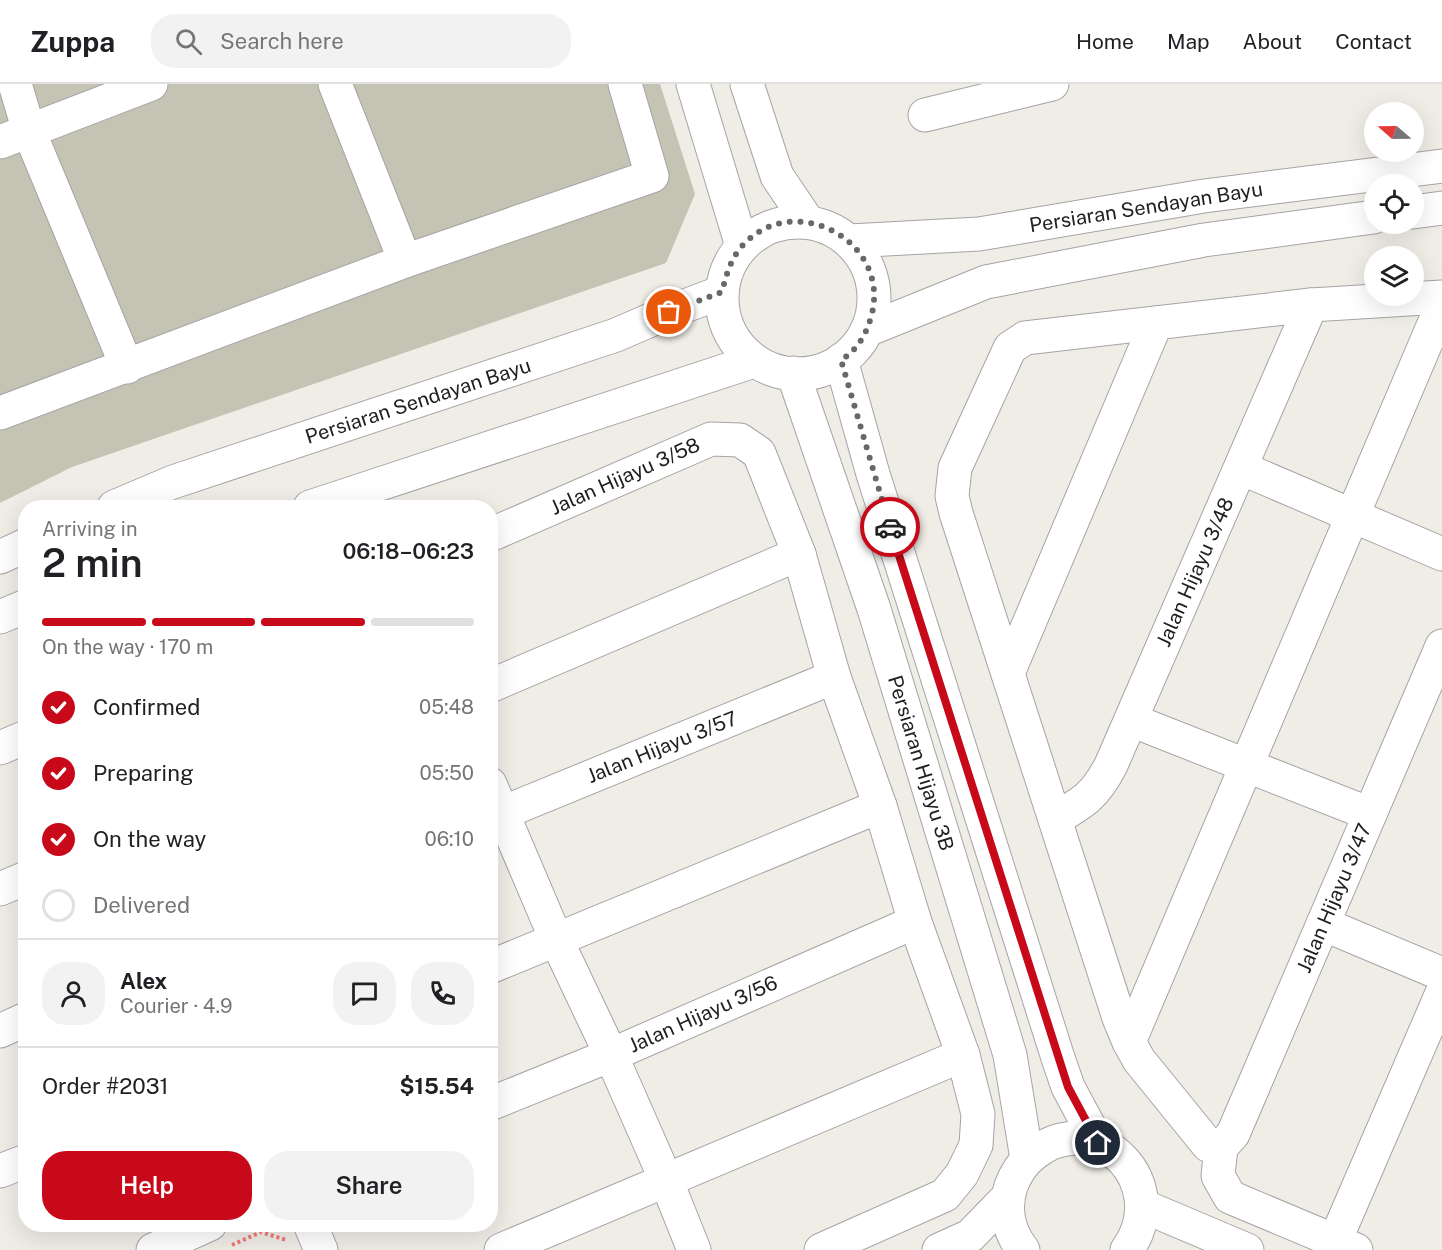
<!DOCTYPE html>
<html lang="en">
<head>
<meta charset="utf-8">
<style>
  :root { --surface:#fff; --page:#f2f2f2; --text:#202124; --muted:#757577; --line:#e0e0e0; --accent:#c80919 }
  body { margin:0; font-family:"Public Sans",sans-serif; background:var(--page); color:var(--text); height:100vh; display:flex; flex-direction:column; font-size:22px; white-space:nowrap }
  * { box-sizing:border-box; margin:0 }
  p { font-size:20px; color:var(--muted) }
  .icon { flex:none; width:33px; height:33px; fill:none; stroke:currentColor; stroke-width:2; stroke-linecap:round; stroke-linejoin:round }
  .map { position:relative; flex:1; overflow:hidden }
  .panel { position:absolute; left:18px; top:416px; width:480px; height:732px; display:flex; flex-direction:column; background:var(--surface); border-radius:24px; box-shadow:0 6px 24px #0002 }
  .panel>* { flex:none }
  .needle { width:39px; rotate:290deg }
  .tools { position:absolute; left:1364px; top:18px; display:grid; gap:12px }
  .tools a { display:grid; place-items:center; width:60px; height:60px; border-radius:50%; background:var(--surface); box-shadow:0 6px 24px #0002; font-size:30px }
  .pin { position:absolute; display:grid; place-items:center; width:51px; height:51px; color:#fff; margin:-26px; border:3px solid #fff; border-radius:50%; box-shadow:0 2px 6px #0007 }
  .courier { position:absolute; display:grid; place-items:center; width:60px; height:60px; margin:-30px; border:4px solid #c80919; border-radius:50%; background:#fff; color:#222; box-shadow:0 2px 8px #0007 }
  .headline em { font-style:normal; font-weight:600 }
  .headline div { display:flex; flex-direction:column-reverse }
  .headline { display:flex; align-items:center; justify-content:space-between; height:102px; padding:0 24px }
  h1 { font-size:39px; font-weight:600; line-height:45px }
  .bar { display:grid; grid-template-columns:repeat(4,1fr); gap:9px 6px; align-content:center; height:72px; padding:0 24px }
  .bar i { height:8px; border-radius:4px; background:var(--line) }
  .bar .active { background:var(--accent) }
  .bar p { grid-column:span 4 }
  .line { display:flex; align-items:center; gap:15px; padding:0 24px; border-top:2px solid var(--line) }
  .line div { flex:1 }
  .round { display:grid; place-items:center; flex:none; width:63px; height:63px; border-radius:24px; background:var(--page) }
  ol { padding:0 24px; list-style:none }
  li { display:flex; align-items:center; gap:18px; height:66px }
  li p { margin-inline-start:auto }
  li .icon { padding:6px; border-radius:50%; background:var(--accent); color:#fff; stroke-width:4 }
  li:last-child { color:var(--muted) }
  li i { width:33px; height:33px; border:3px solid var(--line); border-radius:50% }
  .action { display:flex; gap:12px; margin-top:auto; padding:12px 24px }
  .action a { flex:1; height:69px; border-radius:24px; background:var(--accent); color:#fff; font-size:24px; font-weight:600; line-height:69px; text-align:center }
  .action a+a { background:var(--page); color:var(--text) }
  header { display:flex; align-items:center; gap:36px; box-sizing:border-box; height:84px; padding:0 30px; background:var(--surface); border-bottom:2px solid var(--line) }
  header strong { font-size:28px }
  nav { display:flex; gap:33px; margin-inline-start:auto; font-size:21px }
  .search { width:420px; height:54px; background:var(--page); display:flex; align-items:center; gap:15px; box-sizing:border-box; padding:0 21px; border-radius:24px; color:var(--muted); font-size:22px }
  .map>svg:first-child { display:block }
  .construction { fill:#c5c3b3 }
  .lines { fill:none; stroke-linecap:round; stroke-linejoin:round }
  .minor-casing { stroke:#a4a4a4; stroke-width:35 }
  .path { stroke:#f47774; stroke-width:4; stroke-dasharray:3 3; stroke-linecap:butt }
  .minor { stroke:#fff; stroke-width:33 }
  .done { stroke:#696866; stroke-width:6; stroke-dasharray:0 10.8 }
  .route { stroke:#c80919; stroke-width:8 }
  .labels { text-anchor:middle; stroke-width:4.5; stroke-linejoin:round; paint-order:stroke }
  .street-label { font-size:20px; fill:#202020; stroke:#fff }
</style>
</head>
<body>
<header>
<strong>Zuppa</strong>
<div class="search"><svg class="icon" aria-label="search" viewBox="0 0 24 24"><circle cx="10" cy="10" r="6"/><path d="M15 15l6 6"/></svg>Search here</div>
<nav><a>Home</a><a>Map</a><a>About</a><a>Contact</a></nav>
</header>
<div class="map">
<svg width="1442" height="1166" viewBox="0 0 1442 1166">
  <rect width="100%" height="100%" fill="#f0ede7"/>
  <polygon class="construction" points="0,0 660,0 695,110 666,179 72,383 0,419"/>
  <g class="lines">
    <defs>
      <g id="minor">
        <polyline points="15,0 29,47 127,283"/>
        <polyline points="335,0 405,177"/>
        <polyline points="693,0 742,162"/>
        <polyline points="747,0 777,92 808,138"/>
        <polyline points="925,31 1052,0"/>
        <polyline points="0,58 151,0"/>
        <polyline points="1413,128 1442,124"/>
        <circle cx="798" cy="214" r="76"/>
        <polyline points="850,157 979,150 1204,112 1442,82"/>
        <polyline points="867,246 986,198 1204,156 1374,133"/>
        <polyline points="841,276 873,390 1058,974 1068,1003 1098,1059"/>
        <polyline points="793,289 874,525 1010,971 1027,1075"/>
        <polyline points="0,329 405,177 652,92 625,0"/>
        <polyline points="1241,384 1442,470"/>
        <polyline points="114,423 173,398 616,251 669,228 722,208"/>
        <polyline points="310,423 754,277"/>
        <polyline points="490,451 711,355 740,356 759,369 799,470 834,593 880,722 915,838 963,971 978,1030 976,1061 962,1090 945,1111 821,1166"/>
        <polyline points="0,473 26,461"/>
        <polyline points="0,533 26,522"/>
        <polyline points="1008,589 1156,239"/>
        <polyline points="490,602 799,470"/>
        <polyline points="1131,636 1370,730"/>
        <polyline points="0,664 26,653"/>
        <polyline points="490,700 556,855 611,971 666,1096 694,1166"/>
        <polyline points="490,734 834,593"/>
        <path d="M 1055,735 C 1084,718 1095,712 1111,681 L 1311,221"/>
        <polyline points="0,805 26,794"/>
        <polyline points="1323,840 1442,890"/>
        <polyline points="490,883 880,722"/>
        <polyline points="0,947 26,935"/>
        <polyline points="1129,958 1442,221"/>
        <polyline points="490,1020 611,971 915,838"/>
        <polyline points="1221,1063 1208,1061 1139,976 1129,958 1119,934 956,429 952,412 955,384 1010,264 1025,254 1311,221 1442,213"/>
        <polyline points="1221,1063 1233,1050 1442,562"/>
        <polyline points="1221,1063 1218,1092 1230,1113 1356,1166"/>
        <polyline points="0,1087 26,1077"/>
        <polyline points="1143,1122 1247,1166"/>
        <polyline points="310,1140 321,1166"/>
        <polyline points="1335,1157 1442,909"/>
        <polyline points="153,1166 210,1140"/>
        <polyline points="501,1166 963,971"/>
        <polyline points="939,1166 970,1152 1007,1114"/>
        <path d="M 1023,1166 C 1008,1147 1004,1124 1011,1102 C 1016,1089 1024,1077 1035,1069 C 1098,1021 1174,1101 1127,1166"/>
      </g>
    </defs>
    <use href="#minor" class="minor-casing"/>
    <polyline class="path" points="232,1161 261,1148 286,1156"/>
    <use href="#minor" class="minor"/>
  </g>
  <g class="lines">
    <path class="done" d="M 669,228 L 722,208 C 726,192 730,176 742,162 C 794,104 893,158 871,233 C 866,251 857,266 841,276 L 890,443"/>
    <polyline class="route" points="890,443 1068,1003 1098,1059"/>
  </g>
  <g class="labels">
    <g class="street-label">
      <text transform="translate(1146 123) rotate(-9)" y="7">Persiaran Sendayan Bayu</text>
      <text transform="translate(418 317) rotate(-18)" y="7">Persiaran Sendayan Bayu</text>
      <text transform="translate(625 392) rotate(-24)" y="7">Jalan Hijayu 3/58</text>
      <text transform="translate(1195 488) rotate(-66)" y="7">Jalan Hijayu 3/48</text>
      <text transform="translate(662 663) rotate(-22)" y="7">Jalan Hijayu 3/57</text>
      <text transform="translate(921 679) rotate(73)" y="7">Persiaran Hijayu 3B</text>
      <text transform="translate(1334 814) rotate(-67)" y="7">Jalan Hijayu 3/47</text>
      <text transform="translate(703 930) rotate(-24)" y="7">Jalan Hijayu 3/56</text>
    </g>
  </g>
</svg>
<div class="tools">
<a><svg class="needle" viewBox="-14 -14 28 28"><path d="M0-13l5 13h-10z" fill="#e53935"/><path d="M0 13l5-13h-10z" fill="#757577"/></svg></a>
<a><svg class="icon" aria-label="locate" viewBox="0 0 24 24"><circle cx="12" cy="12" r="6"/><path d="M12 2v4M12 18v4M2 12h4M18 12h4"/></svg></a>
<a><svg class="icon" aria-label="layers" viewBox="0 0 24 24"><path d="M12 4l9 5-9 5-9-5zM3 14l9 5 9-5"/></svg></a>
</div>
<div class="pin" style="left:669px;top:228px;background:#ea580c"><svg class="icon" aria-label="bag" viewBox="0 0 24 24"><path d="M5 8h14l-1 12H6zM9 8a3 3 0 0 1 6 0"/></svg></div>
<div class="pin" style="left:1098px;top:1059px;background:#1f2937"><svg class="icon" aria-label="home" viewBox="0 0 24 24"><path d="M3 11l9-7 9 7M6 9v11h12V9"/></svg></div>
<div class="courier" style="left:890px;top:443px"><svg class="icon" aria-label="car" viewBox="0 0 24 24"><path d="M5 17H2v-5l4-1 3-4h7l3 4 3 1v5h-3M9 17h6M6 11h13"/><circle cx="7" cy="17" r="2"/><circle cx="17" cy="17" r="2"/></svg></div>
<section class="panel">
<div class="headline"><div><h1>2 min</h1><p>Arriving in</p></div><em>06:18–06:23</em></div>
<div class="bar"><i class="active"></i><i class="active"></i><i class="active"></i><i></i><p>On the way · 170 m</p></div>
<ol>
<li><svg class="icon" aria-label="check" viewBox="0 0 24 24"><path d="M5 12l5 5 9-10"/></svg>Confirmed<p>05:48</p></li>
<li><svg class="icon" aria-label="check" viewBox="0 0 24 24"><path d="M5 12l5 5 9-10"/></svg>Preparing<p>05:50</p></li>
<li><svg class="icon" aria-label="check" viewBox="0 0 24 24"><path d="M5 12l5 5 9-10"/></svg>On the way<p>06:10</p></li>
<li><i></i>Delivered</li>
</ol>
<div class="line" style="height:108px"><a class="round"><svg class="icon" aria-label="person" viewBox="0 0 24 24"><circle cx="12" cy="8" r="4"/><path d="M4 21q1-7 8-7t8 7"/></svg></a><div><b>Alex</b><p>Courier · 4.9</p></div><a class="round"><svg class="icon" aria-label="chat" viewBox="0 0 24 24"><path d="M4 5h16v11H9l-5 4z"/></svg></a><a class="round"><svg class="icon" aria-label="phone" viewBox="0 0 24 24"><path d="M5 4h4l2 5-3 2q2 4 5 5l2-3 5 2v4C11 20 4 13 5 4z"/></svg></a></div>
<div class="line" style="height:78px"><div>Order #2031</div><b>$15.54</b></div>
<div class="action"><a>Help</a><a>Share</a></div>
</section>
</div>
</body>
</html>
